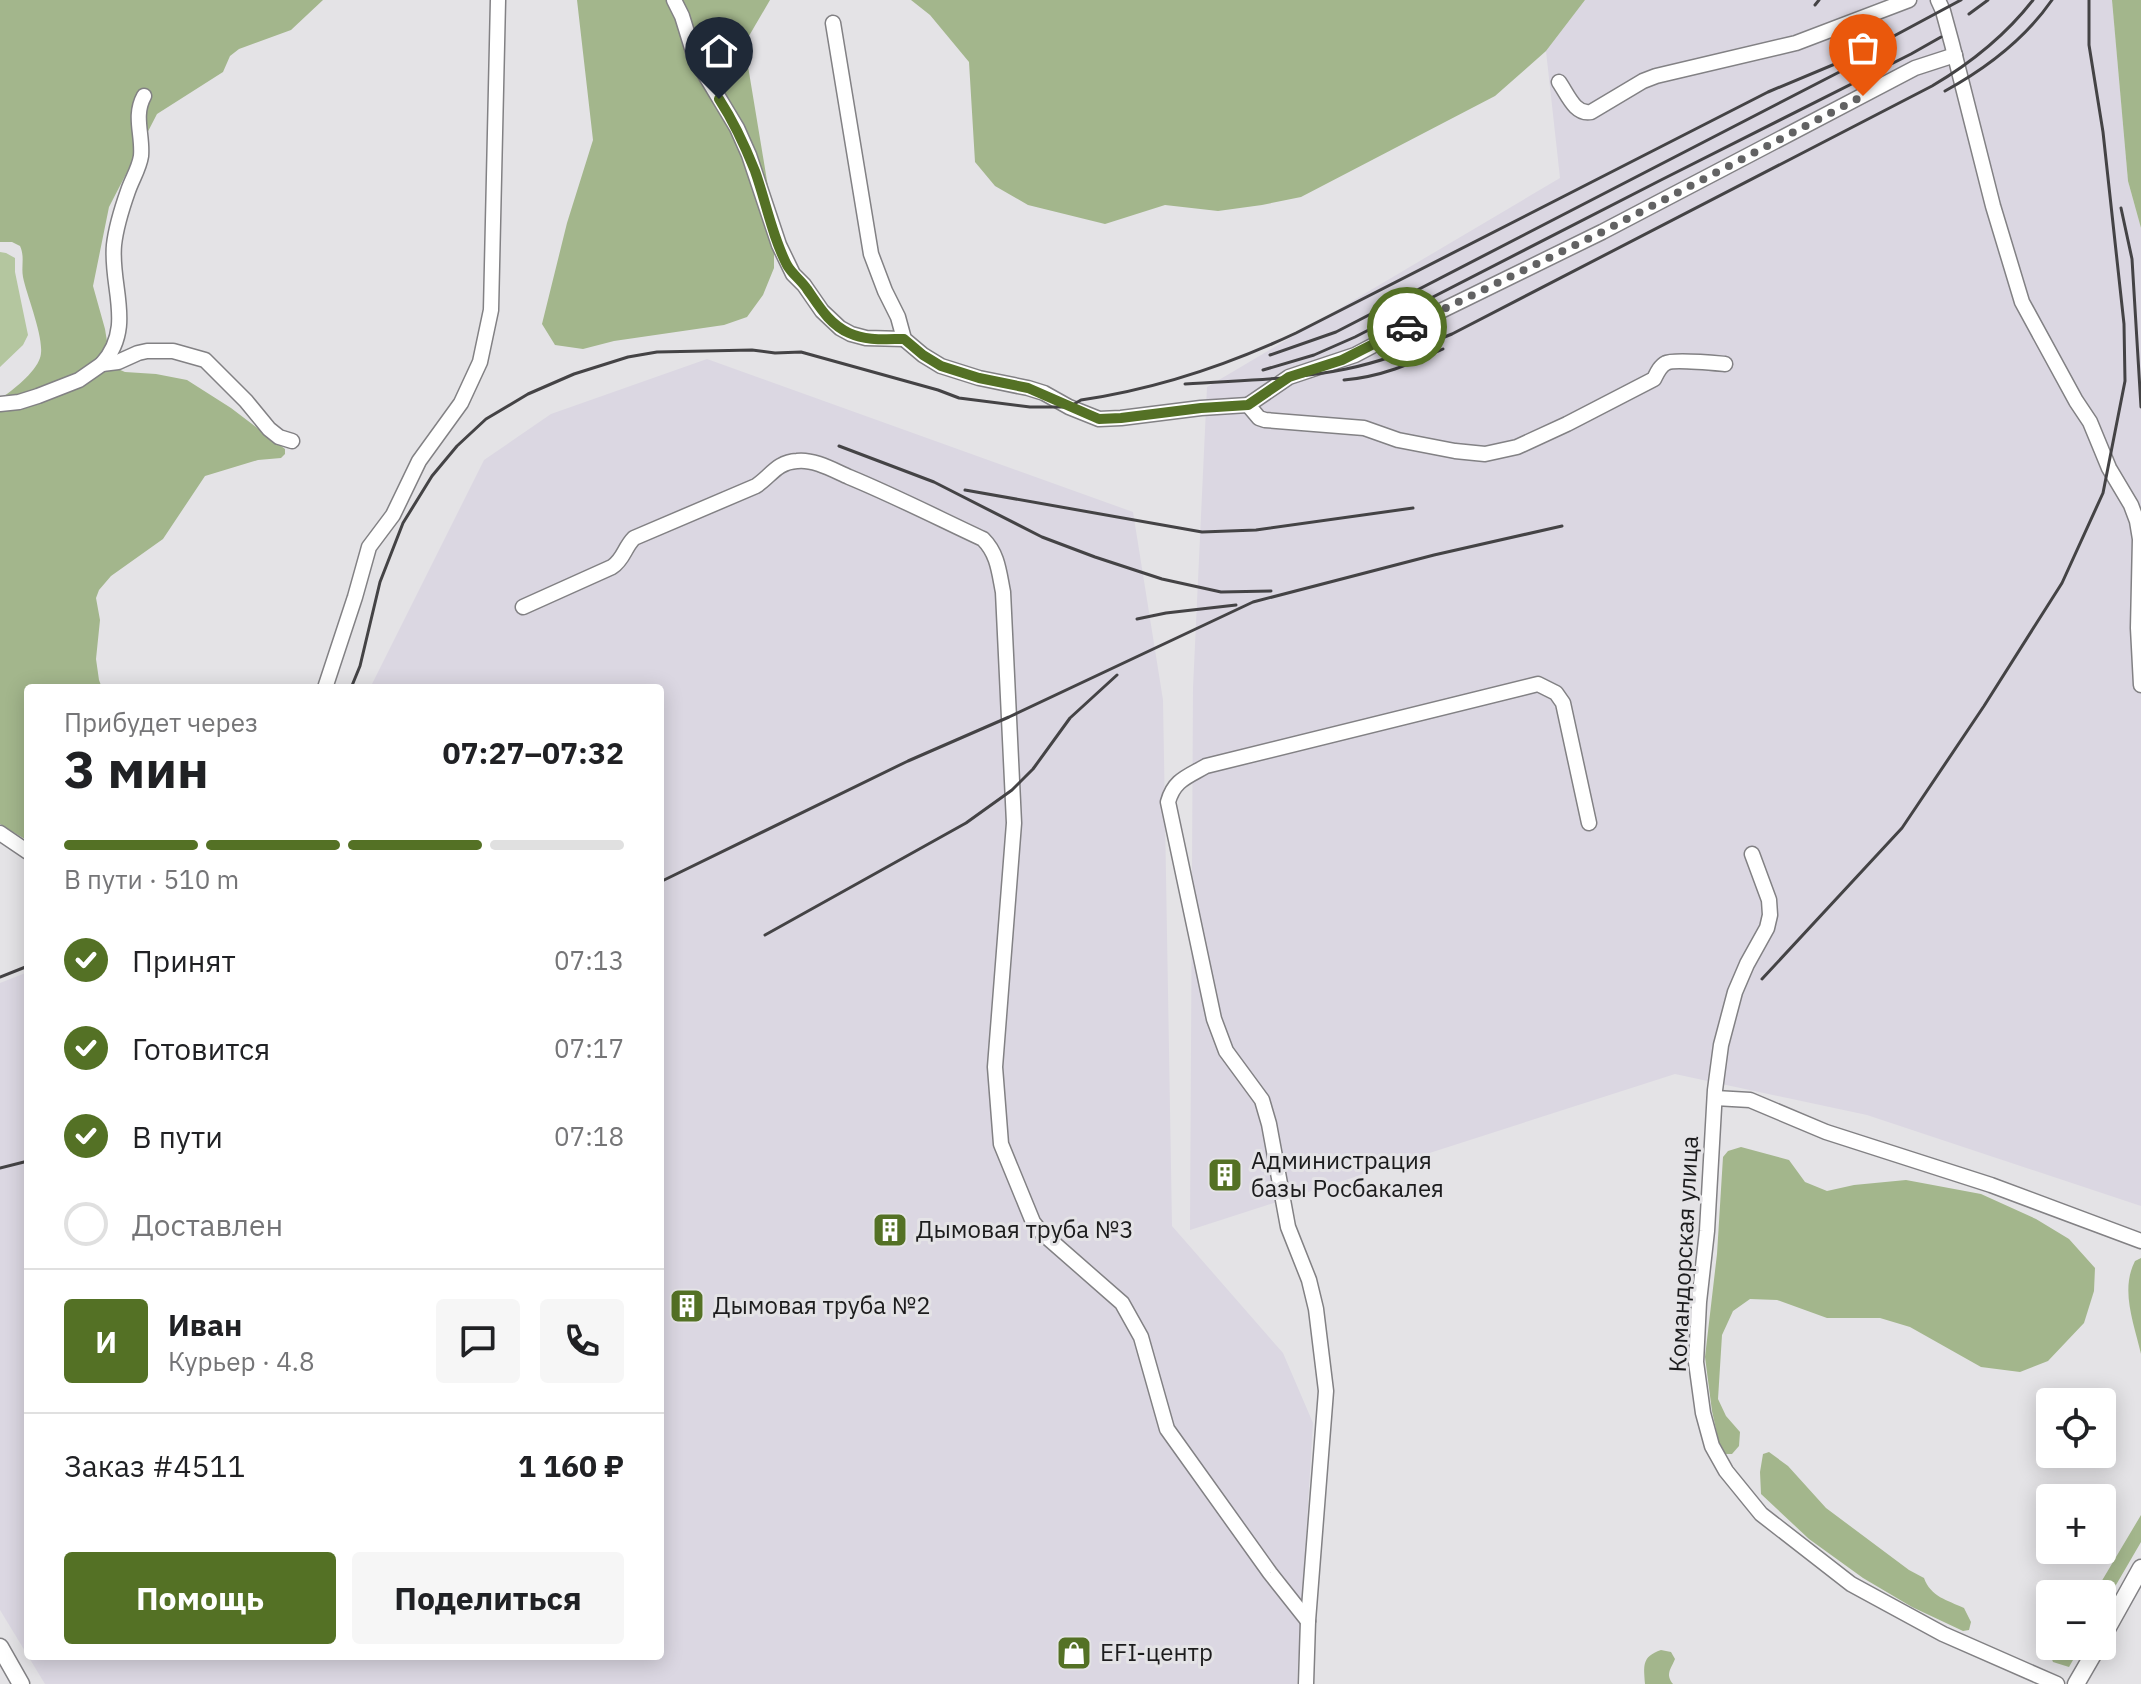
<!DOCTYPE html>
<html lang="ru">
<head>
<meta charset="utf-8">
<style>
  :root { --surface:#fff; --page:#f6f6f6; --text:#202124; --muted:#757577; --line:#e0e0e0; --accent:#547125 }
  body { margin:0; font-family:"IBM Plex Sans",sans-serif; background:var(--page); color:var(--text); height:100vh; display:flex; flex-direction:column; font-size:30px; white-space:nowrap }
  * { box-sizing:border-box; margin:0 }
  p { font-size:26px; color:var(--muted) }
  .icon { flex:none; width:44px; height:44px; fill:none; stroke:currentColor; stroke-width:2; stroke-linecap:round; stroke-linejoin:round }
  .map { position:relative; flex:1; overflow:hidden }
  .drawer { position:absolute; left:24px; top:684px; width:640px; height:976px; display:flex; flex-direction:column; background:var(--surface); border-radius:8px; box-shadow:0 4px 20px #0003 }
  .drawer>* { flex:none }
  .fabs { position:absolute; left:2036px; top:1388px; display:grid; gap:16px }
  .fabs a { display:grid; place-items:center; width:80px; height:80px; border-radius:8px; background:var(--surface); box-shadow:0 4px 20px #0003; font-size:40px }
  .pin { position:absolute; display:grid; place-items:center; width:68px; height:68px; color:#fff; margin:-82px -34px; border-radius:50% 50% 50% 0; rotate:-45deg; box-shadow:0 0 8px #0007 }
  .pin .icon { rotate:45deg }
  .courier { position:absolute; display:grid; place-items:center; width:80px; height:80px; margin:-40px; border:6px solid #547125; border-radius:50%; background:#fff; color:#222; box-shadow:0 2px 10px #0007 }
  .headline em { font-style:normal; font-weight:700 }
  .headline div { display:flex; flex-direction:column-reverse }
  .headline { display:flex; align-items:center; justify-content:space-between; height:136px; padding:0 40px }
  h1 { font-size:52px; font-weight:700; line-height:60px }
  .bar { display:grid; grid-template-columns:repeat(4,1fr); gap:12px 8px; align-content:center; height:96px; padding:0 40px }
  .bar i { height:10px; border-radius:6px; background:var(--line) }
  .bar .active { background:var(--accent) }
  .bar p { grid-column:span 4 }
  .line { display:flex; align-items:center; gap:20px; padding:0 40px; border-top:2px solid var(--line) }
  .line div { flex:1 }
  .round { display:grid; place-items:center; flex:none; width:84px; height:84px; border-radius:8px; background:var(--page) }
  ol { padding:0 40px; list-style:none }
  li { display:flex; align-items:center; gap:24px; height:88px }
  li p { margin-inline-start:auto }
  li .icon { padding:8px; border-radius:50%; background:var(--accent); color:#fff; stroke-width:4 }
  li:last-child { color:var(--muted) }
  li i { width:44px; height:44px; border:4px solid var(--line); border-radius:50% }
  .button { display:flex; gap:16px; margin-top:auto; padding:16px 40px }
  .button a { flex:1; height:92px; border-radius:8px; background:var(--accent); color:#fff; font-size:32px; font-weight:700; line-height:92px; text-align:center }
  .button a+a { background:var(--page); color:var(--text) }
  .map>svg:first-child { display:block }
  .built { fill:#dbd7e2 }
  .green { fill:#b4c69f }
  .forest { fill:#a3b68c }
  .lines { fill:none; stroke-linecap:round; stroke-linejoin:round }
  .minor-casing { stroke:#828184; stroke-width:17 }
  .major-casing { stroke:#828184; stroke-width:19 }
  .minor { stroke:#fff; stroke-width:14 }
  .major { stroke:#fff; stroke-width:16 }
  .rail { stroke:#444345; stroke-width:3 }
  .done { stroke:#626263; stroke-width:8; stroke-dasharray:0 14.4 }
  .route { stroke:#547125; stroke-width:10 }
  .labels { text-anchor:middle; stroke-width:6; stroke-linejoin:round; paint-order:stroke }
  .poi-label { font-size:24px; fill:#1c1c1d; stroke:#e4e3e6; text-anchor:start }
  .street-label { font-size:24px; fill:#1c1c1d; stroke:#e4e3e6 }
</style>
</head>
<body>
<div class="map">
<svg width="2141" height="1684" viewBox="0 0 2141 1684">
  <rect width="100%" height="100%" fill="#e4e3e6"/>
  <g class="built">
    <polygon points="1585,0 2112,0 2128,181 2141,228 2141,1206 1867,1115 1675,1074 1190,1230 1193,688 1207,387 1560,178 1546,51"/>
    <polygon points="707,359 1133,512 1163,700 1172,1226 1283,1353 1313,1423 1297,1684 45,1684 0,1610 0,983 28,972 28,1656 660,1656 660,688 370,688 484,460 551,414"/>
  </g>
  <polygon class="green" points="0,252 6,253 15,258 15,272 28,335 23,345 0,367"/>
  <g class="forest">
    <path d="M 0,0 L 323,0 L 291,30 L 239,49 L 230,56 L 223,72 L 157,114 L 109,207 L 93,286 L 105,329 L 111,366 L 125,372 L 156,374 L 187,380 L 231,408 L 285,449 L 285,454 L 281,458 L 258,460 L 205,476 L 163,539 L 111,576 L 99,590 L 96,598 L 100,620 L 96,659 L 99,680 L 102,688 L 28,688 L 28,841 L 0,824 L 0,399 C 13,390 35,373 40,358 C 46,341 27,297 23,277 C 21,266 25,257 20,246 L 12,242 L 0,242 Z"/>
    <polygon points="577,0 770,0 746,41 745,48 774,223 774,268 763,295 747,317 724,325 614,341 583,349 555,345 542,324 567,223 593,140"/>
    <polygon points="911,0 1585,0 1546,51 1495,96 1301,197 1262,205 1218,211 1165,205 1105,224 1028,205 995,186 975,162 969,62 930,15"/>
    <polygon points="2112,0 2141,0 2141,228 2128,181"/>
    <polygon points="1741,1147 1789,1160 1805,1182 1827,1191 1854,1185 1906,1180 1981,1194 2036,1219 2069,1239 2095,1268 2094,1291 2084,1323 2048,1361 2020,1372 1981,1367 1910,1327 1880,1318 1827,1318 1777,1300 1750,1299 1733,1311 1722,1335 1718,1399 1726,1416 1740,1432 1739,1446 1732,1454 1724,1454 1719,1443 1712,1411 1705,1357 1717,1254 1723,1157 1728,1151"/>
    <path d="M 2141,1258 L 2141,1354 C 2134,1323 2120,1290 2135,1261 Z"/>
    <path d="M 1769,1452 L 1788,1466 L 1826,1508 L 1909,1570 L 1924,1578 C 1931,1597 1947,1600 1964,1608 L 1971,1622 L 1969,1630 L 1963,1631 L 1912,1607 L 1863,1578 L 1809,1539 L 1761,1494 L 1760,1472 L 1763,1454 Z"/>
    <polygon points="2141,1515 2141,1542 2102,1609 2102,1594 2094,1594"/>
    <polygon points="2055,1646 2081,1646 2069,1667 2053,1662 2051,1657"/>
    <path d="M 1661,1650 L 1671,1652 L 1675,1659 C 1671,1669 1665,1674 1673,1684 L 1645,1684 C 1644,1666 1641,1657 1661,1650 Z"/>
  </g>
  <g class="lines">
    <defs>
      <g id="minor">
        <polyline points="674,0 682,16 695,58 737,128 749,155 779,245 793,274 804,285 822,311 840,328 851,334 866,338 904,339"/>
        <polyline points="1938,0 1943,11 1952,44 1993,206 2022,302 2076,401 2090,422 2109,468 2131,505 2137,521 2140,539 2138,628 2141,685"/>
        <polyline points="833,23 871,254 885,291 898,317 904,339 923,355 941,366 979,378 1028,388 1044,393 1069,407 1099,419 1121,418 1201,408 1248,405"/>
        <path d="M 1559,82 C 1568,95 1575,115 1591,112 L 1643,81 L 1656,76 L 1796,43 L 1909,0"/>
        <path d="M 102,364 C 135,327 110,287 114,245 C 116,227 122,208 128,191 C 132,179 139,169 141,156 C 143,135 133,116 144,96"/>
        <path d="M 1725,364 C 1714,363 1673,359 1666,363 C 1660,366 1657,373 1654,379 L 1567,424 L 1517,447 L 1485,454 L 1455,451 L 1398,440 L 1364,428 L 1265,420 L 1259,418 L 1248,405 L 1289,377 L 1355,355 L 1408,327 L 1602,232 L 1915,68 L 1955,55"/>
        <polyline points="0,404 19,402 38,396 79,380 102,364 118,362 138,353 147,351 173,351 205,360 246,401 269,429 279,437 292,441"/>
        <path d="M 523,607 L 612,567 C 624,559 624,548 634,538 L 756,486 C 771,476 777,462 797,461 C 814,459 833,470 849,477 C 895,496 938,518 983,539 C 998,554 999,572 1003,592 L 1014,823 L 995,1067 L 1001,1144 L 1033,1222 L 1041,1232 L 1122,1303 L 1141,1337 L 1167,1429 L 1270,1573 L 1308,1621"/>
        <polyline points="325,688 355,597 369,547 393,515 419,461 461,403 480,362 491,310 498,0"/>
        <polyline points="0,833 28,852"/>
        <polyline points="1752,854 1769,900 1770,915 1767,928 1747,964 1735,992 1721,1045 1715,1090 1707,1231 1699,1302 1696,1362 1703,1413 1712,1446 1726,1471 1761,1514 1851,1584 1943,1634 2057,1684"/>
        <polyline points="1715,1098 1750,1100 1826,1132 1991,1185 2141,1241"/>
        <path d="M 1306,1684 L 1308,1621 L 1326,1391 L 1316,1309 L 1309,1280 L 1288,1227 L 1269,1124 L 1262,1100 L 1226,1051 L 1214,1019 L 1168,802 C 1174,780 1187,777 1206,766 L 1538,684 L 1556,693 L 1563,703 L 1589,823"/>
      </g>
      <g id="major">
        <polyline points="2102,1638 2141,1568"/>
        <polyline points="0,1647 21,1684"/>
        <polyline points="2076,1684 2098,1646"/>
      </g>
    </defs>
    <use href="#minor" class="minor-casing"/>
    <use href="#major" class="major-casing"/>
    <use href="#minor" class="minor"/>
    <use href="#major" class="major"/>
    <g class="rail">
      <polyline points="1815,5 1819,0"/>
      <polyline points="1969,14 1988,0"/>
      <path d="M 1945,91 C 1987,68 2025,39 2052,0"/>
      <polyline points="2121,208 2132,259 2141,407"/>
      <polyline points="1270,355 1336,332 1849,67"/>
      <polyline points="1263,370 1314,355 1355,337 1661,180 1911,54 1941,37"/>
      <path d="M 1344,380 C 1380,377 1411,364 1443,349"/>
      <path d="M 1185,384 C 1239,380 1293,380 1346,369 C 1382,362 1418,348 1452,334 L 1932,86 C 1971,63 2005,36 2033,0"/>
      <polyline points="839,446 934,482 1042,537 1095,557 1162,579 1221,592 1271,591"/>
      <polyline points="965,490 1202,532 1256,530 1413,508"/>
      <polyline points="1137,619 1166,613 1236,605"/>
      <path d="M 351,688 L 360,666 L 380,582 L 403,523 L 432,476 L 457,446 L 486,419 L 528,394 L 574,374 L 628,357 L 657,352 L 752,350 L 775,353 L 801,352 L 938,390 L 959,398 L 1030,407 L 1069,407 L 1081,400 C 1156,389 1228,365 1296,333 L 1768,92 L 1866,51 L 1961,0"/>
      <polyline points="660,882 908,761 1009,717 1253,602 1434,555 1562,526"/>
      <polyline points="765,935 966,823 1012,790 1033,769 1070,718 1117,675"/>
      <polyline points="0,977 28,966"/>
      <polyline points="1762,979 1902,828 1984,706 2062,583 2103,493 2125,381 2124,324 2103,132 2089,45 2089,0"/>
      <polyline points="0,1168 28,1161"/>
    </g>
  </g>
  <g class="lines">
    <polyline class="done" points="1407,327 1602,232 1863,96"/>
    <path class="route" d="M 719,99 C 734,122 745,146 755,171 C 766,202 772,236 787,265 C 792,274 801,280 807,289 C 819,306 829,324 849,333 C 866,341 886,339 904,339 L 923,355 L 941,366 L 979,378 L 1028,388 L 1099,419 L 1121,418 L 1201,408 L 1248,405 L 1289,377 L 1342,360 L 1407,327"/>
  </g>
  <defs>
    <symbol id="building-square" viewBox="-11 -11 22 22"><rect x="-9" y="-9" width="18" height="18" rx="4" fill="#547125" stroke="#e4e3e6"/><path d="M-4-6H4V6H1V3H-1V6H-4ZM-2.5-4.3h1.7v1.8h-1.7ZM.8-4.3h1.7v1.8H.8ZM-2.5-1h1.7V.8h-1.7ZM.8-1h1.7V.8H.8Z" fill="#fff"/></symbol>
    <symbol id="shop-square" viewBox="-11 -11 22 22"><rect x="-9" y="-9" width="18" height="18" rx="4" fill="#547125" stroke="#e4e3e6"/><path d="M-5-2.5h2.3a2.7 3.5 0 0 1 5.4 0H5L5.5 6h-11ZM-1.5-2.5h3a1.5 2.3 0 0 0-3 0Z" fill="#fff"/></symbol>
  </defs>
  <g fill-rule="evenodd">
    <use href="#building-square" x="1205" y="1155" width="40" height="40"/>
    <use href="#building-square" x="870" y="1210" width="40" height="40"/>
    <use href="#building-square" x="667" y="1286" width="40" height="40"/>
    <use href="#shop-square" x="1054" y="1633" width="40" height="40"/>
  </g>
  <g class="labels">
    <g class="poi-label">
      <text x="1251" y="1169">Администрация<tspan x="1251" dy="28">базы Росбакалея</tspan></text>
      <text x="916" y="1238">Дымовая труба №3</text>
      <text x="713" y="1314">Дымовая труба №2</text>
      <text x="1100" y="1661">EFI-центр</text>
    </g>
    <g class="street-label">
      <text transform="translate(1684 1254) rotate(-87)" y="8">Командорская улица</text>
    </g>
  </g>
</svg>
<div class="fabs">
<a><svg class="icon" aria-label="locate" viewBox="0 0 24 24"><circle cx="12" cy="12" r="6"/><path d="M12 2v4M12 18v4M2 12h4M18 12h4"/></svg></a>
<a>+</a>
<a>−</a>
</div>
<div class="pin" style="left:1863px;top:96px;background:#ea580c"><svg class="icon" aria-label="bag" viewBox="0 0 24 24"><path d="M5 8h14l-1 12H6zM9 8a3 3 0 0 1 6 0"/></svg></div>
<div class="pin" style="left:719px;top:99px;background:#1f2937"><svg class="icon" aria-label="home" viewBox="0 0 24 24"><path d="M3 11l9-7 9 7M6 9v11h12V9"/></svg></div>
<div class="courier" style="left:1407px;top:327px"><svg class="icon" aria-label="car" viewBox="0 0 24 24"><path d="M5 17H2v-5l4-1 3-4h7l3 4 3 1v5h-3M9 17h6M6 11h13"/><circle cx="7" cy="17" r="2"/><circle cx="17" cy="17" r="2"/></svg></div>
<section class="drawer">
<div class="headline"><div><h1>3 мин</h1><p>Прибудет через</p></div><em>07:27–07:32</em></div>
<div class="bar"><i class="active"></i><i class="active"></i><i class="active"></i><i></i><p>В пути · 510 m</p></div>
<ol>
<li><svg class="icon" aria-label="check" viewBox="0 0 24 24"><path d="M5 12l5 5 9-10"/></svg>Принят<p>07:13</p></li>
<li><svg class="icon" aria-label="check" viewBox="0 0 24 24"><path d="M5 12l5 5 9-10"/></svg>Готовится<p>07:17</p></li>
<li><svg class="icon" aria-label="check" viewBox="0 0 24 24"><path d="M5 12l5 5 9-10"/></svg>В пути<p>07:18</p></li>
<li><i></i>Доставлен</li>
</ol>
<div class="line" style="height:144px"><b class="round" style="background:var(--accent);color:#fff">И</b><div><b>Иван</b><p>Курьер · 4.8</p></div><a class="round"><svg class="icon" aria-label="chat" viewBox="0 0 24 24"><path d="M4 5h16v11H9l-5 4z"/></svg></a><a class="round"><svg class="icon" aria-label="phone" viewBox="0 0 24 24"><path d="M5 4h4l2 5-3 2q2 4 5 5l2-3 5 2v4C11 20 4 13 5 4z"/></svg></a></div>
<div class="line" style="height:104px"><div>Заказ #4511</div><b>1 160 ₽</b></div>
<div class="button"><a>Помощь</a><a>Поделиться</a></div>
</section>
</div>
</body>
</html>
